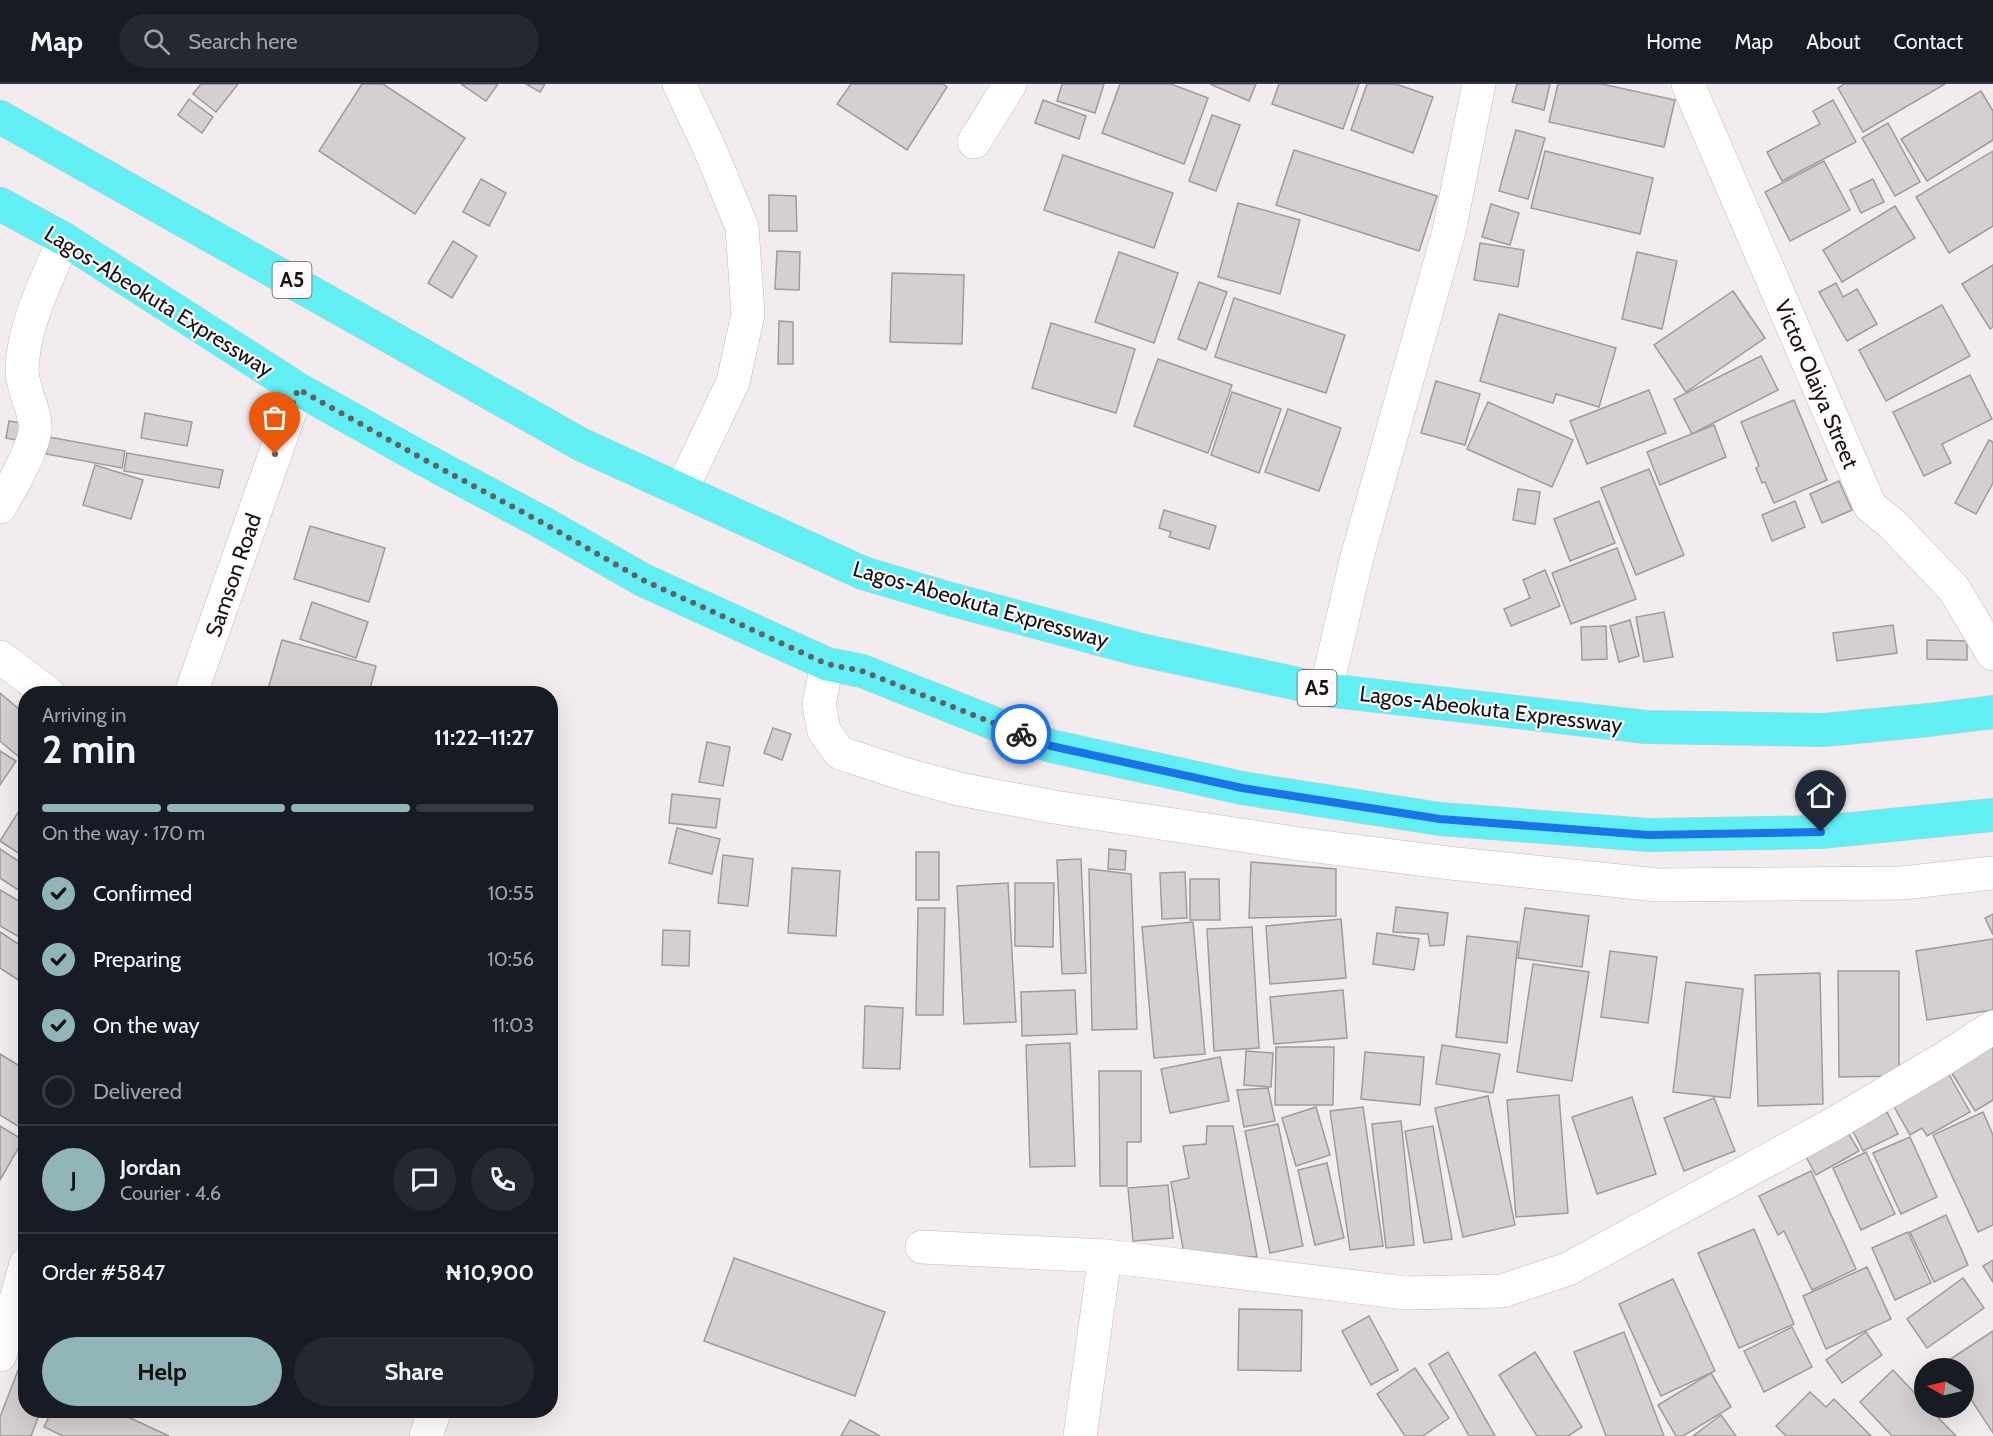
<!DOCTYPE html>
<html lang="en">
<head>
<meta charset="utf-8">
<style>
  :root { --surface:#171b24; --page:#242831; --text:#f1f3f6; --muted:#9ea1a6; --line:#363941; --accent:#90b4b7 }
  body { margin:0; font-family:Cabin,sans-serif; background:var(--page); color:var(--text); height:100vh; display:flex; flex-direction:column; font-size:22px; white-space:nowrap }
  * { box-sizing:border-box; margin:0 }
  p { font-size:20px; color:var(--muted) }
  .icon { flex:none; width:33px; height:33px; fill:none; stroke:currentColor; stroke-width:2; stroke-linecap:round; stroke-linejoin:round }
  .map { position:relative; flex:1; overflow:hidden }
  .drawer { position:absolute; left:18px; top:602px; width:540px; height:732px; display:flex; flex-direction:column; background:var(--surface); border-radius:24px; box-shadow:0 6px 24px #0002 }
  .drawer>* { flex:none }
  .needle { width:39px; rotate:278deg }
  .fabs { position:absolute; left:1914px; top:1274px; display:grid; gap:12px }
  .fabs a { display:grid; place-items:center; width:60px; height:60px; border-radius:50%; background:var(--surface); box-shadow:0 6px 24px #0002; font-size:30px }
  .pin { position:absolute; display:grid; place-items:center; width:51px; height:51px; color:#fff; margin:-62px -26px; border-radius:50% 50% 50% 0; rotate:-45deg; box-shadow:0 0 6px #0007 }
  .pin .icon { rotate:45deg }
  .courier { position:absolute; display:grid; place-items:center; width:60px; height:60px; margin:-30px; border:4px solid #1a73e8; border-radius:50%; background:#fff; color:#222; box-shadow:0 2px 8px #0007 }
  .headline em { font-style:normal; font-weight:700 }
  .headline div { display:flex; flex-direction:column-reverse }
  .headline { display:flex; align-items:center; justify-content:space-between; height:102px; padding:0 24px }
  h1 { font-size:39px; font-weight:700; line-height:45px }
  .bar { display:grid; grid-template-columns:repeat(4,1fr); gap:9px 6px; align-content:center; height:72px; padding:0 24px }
  .bar i { height:8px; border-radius:4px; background:var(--line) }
  .bar .current { background:var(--accent) }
  .bar p { grid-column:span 4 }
  .line { display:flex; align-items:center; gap:15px; padding:0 24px; border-top:2px solid var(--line) }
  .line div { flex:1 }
  .round { display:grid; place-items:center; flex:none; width:63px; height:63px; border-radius:32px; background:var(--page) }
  ol { padding:0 24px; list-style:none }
  li { display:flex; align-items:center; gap:18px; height:66px }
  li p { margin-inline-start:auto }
  li .icon { padding:6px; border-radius:50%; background:var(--accent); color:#111; stroke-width:4 }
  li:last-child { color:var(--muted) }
  li i { width:33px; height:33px; border:3px solid var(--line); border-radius:50% }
  .button { display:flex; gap:12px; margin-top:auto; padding:12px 24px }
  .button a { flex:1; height:69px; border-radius:36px; background:var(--accent); color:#111; font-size:24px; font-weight:700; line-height:69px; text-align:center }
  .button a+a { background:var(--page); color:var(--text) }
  header { display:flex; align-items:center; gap:36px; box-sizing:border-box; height:84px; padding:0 30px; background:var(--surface); border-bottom:2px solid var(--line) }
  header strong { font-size:28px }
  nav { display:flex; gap:33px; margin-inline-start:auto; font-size:21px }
  .search { width:420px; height:54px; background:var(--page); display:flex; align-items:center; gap:15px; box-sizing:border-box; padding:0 21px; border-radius:33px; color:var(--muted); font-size:22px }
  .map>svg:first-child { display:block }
  .building { fill:#d5cfd1; stroke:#9f9a9c; stroke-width:1.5 }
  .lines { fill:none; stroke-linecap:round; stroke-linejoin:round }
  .minor-casing { stroke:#c0babc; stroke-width:34 }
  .tertiary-casing { stroke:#c0babc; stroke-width:34 }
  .trunk-casing { stroke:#cccbcc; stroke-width:34 }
  .minor { stroke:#fff; stroke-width:33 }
  .tertiary { stroke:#fff; stroke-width:33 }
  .trunk { stroke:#62eff4; stroke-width:33 }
  .done { stroke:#636061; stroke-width:6; stroke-dasharray:0 10.8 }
  .route { stroke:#1a73e8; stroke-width:8 }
  .labels { text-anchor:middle; stroke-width:4.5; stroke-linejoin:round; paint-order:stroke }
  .shield { fill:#fefafb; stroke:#5c595a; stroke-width:1.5 }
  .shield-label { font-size:21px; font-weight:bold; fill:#161415 }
  .street-label { font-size:22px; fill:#161415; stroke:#fefafb }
</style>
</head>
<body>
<header>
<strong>Map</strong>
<div class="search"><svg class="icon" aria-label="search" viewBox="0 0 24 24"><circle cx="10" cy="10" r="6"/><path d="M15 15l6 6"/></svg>Search here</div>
<nav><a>Home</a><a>Map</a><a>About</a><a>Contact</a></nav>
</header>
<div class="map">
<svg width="1993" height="1352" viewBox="0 0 1993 1352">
  <rect width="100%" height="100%" fill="#f2ecee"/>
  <g class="building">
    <polygon points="201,0 238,0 216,28 193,10"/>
    <polygon points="362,0 383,0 465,54 415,130 319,67"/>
    <polygon points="461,0 498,0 486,17"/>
    <polygon points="526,0 545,0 540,8"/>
    <polygon points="851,0 943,0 947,3 907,66 837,20"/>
    <polygon points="1062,0 1104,0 1095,29 1057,17"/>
    <polygon points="1120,0 1171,0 1208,14 1184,80 1102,49"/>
    <polygon points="1210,0 1256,0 1249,17"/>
    <polygon points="1279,0 1359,0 1343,45 1272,20"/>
    <polygon points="1367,0 1396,0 1433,13 1413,69 1351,46"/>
    <polygon points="1517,0 1550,0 1544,26 1512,18"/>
    <polygon points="1558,0 1602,0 1675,16 1664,63 1549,38"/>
    <polygon points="1844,0 1945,0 1863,48 1838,4"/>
    <polygon points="1981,7 1993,27 1993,56 1927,97 1901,55"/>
    <polygon points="189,15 213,33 202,49 178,31"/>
    <polygon points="1043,16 1086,32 1079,55 1035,39"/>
    <polygon points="1833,16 1856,58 1782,97 1767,68 1820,40 1813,27"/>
    <polygon points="1212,31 1240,41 1216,107 1189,97"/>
    <polygon points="1888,39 1920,98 1895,112 1862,54"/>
    <polygon points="1516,46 1545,54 1528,115 1499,107"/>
    <polygon points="1294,66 1437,112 1419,167 1276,121"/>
    <polygon points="1545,67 1653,94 1640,150 1531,124"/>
    <polygon points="1993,67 1993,142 1949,169 1916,113"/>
    <polygon points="1063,71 1173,109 1154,164 1044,126"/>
    <polygon points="1824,77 1850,126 1790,157 1765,108"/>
    <polygon points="481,95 506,109 489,142 463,128"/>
    <polygon points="1873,95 1884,118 1861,129 1850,106"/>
    <polygon points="769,111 796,112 797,147 769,147"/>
    <polygon points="1238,119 1300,136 1280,210 1218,193"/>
    <polygon points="1491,120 1519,129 1510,161 1482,153"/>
    <polygon points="1895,122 1915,154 1842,198 1823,166"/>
    <polygon points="453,157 477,172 452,214 428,199"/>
    <polygon points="1480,159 1524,166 1518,203 1474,196"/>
    <polygon points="777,167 800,168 799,206 775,205"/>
    <polygon points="1119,168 1178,189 1154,259 1095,238"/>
    <polygon points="1637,168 1677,177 1662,245 1622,235"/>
    <polygon points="1993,181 1993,243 1990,245 1962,200"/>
    <polygon points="892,189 964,191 962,260 890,258"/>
    <polygon points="1199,198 1227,208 1206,266 1178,255"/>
    <polygon points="1836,199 1843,213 1857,205 1877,240 1847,257 1819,208"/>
    <polygon points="1733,207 1765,254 1686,308 1654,261"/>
    <polygon points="1234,214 1345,251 1326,309 1215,273"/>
    <polygon points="1942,221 1970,272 1886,317 1859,266"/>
    <polygon points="1499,230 1616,264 1599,323 1556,310 1553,319 1480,297"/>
    <polygon points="779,237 793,238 793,280 778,280"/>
    <polygon points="1051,239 1135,265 1116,329 1032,304"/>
    <polygon points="1761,272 1778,306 1692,350 1674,315"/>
    <polygon points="1158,275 1232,301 1208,369 1134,342"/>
    <polygon points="1970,291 1992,335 1942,360 1951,379 1924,392 1893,328"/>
    <polygon points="1436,297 1480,310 1465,361 1421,349"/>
    <polygon points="1649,306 1666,349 1587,380 1570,337"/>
    <polygon points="1232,308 1281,325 1259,389 1211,371"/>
    <polygon points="1794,316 1827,396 1774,419 1765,398 1762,399 1756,384 1759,382 1741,338"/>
    <polygon points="1488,318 1573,356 1552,403 1467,365"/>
    <polygon points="1288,325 1341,344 1319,407 1265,388"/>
    <polygon points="145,329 192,338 187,362 141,354"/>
    <polygon points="9,337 34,341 32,359 6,354"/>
    <polygon points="1714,341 1726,373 1660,401 1647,368"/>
    <polygon points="49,353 125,367 122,384 46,370"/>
    <polygon points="1989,356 1993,358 1993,399 1976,430 1955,419"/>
    <polygon points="127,369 223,386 219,404 124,387"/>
    <polygon points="95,381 143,396 131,435 83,421"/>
    <polygon points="1649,385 1684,471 1636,491 1601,404"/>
    <polygon points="1839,397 1852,426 1822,439 1810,410"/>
    <polygon points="1518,405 1540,408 1535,440 1513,436"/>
    <polygon points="1599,417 1615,459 1570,477 1554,435"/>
    <polygon points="1795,417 1805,443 1772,457 1762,431"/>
    <polygon points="1164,426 1216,442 1209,465 1169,453 1171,448 1159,444"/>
    <polygon points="310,442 385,464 369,518 294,495"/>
    <polygon points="1617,464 1636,515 1571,540 1552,489"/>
    <polygon points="1545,486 1560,522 1511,542 1504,525 1530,514 1523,496"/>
    <polygon points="312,518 368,538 356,574 300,555"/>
    <polygon points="1664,528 1673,573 1644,578 1636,533"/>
    <polygon points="1630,536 1639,572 1619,578 1610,542"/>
    <polygon points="1893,541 1897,569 1837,577 1833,549"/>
    <polygon points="1606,542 1607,575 1582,576 1581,543"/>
    <polygon points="282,556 376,582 369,609 267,609"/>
    <polygon points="1927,556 1967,557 1967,576 1927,575"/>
    <polygon points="0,609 26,631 25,678 0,657"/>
    <polygon points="773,644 791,650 782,676 764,669"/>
    <polygon points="707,658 730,663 723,702 699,698"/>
    <polygon points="0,667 16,677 0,701"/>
    <polygon points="672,710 720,715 716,744 669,739"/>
    <polygon points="19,727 26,731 26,774 0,757"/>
    <polygon points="677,744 720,755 712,790 669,779"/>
    <polygon points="0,765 26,782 26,811 0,794"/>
    <polygon points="1109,765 1126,767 1125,786 1108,785"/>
    <rect x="916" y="768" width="23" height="48"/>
    <polygon points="723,771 753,775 748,822 718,819"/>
    <polygon points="1081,775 1086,889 1062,890 1057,776"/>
    <polygon points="1251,778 1336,785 1336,832 1249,834"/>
    <polygon points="792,784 840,787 836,852 788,849"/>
    <polygon points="1089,785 1131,790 1137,945 1092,946"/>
    <polygon points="1185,788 1187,834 1162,835 1160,789"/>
    <polygon points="1190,795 1219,795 1220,836 1190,836"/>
    <polygon points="1008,799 1016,938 964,940 957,802"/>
    <polygon points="1015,799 1054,799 1053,863 1015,862"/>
    <polygon points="0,806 26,821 26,857 0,842"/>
    <polygon points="1396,823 1448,829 1444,861 1430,862 1428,850 1393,848"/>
    <polygon points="918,824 945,824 943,931 916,931"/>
    <polygon points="1525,824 1589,832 1582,883 1518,874"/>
    <polygon points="1993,830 1993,851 1985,834"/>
    <polygon points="1341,835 1346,894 1270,900 1266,842"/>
    <polygon points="1193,838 1205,970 1154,974 1142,843"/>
    <polygon points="1252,843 1259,964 1214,967 1207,845"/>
    <polygon points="663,846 690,847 689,882 662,881"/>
    <polygon points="0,848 26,865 26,901 0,884"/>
    <polygon points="1377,849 1419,855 1414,886 1373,880"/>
    <polygon points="1467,852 1518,858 1507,959 1456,953"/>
    <polygon points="1993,855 1993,926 1927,936 1916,867"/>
    <polygon points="1610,867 1657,873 1648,939 1601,933"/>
    <polygon points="1533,880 1589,888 1572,997 1517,988"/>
    <polygon points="1838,887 1899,887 1899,992 1839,993"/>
    <polygon points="1820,889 1823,1020 1758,1022 1755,891"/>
    <polygon points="1686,898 1743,905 1730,1014 1673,1008"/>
    <polygon points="1075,906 1077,950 1022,952 1021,908"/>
    <polygon points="1343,906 1347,954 1274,960 1270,913"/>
    <polygon points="865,922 903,924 900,985 863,984"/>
    <polygon points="1070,959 1075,1082 1030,1083 1026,961"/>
    <polygon points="1993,959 1993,1016 1975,1027 1950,986"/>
    <polygon points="1442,961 1500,970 1493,1009 1436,1000"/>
    <polygon points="1276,963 1334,963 1333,1021 1275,1021"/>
    <polygon points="1246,967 1273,969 1271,1003 1244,1001"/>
    <polygon points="1365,968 1424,973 1420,1021 1361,1015"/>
    <polygon points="0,970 26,986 26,1047 0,1031"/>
    <polygon points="1220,973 1229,1017 1170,1029 1161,985"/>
    <polygon points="1099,987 1141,987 1141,1058 1127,1058 1127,1102 1100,1102"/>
    <polygon points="1947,987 1970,1028 1927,1052 1922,1044 1910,1051 1892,1019"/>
    <polygon points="1268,1004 1275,1037 1244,1043 1237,1006"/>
    <polygon points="1559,1011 1568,1129 1516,1133 1507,1016"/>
    <polygon points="1488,1012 1515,1141 1463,1153 1435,1024"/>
    <polygon points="1632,1013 1656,1090 1597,1110 1572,1033"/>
    <polygon points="1714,1014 1735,1067 1684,1087 1664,1034"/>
    <polygon points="1316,1023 1330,1071 1296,1082 1282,1034"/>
    <polygon points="1363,1023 1383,1162 1350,1166 1330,1027"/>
    <polygon points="1887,1028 1898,1050 1863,1067 1852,1045"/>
    <polygon points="1983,1028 1993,1051 1993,1141 1978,1148 1933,1051"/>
    <polygon points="1401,1037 1414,1161 1386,1164 1372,1040"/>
    <polygon points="1278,1040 1303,1162 1270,1169 1245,1047"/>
    <polygon points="0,1042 23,1056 0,1096"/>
    <polygon points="1207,1042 1233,1042 1257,1173 1184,1170 1171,1098 1189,1094 1183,1062 1206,1060"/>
    <polygon points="1433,1042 1452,1155 1424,1159 1405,1047"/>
    <polygon points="1847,1047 1859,1067 1816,1091 1805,1071"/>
    <polygon points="1910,1053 1937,1113 1901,1130 1873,1069"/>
    <polygon points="1866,1068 1895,1130 1861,1146 1833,1084"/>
    <polygon points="1327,1079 1344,1154 1315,1161 1298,1086"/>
    <polygon points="1811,1087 1856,1185 1812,1206 1784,1147 1778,1151 1759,1112"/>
    <polygon points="1168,1101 1173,1154 1133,1157 1128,1104"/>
    <polygon points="1946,1131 1968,1181 1934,1198 1910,1148"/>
    <polygon points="1754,1145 1794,1240 1739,1264 1698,1169"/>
    <polygon points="1908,1148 1931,1199 1895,1216 1872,1164"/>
    <polygon points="734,1174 885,1228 855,1312 704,1257"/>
    <polygon points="1993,1176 1993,1198 1983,1182"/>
    <polygon points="1867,1183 1891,1235 1826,1265 1803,1212"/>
    <polygon points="1963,1194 1984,1224 1927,1264 1907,1235"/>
    <polygon points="1673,1195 1715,1287 1661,1312 1619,1220"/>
    <polygon points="1239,1225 1302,1226 1301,1287 1238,1286"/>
    <polygon points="1369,1232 1398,1286 1371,1301 1342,1247"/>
    <polygon points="1792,1243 1812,1283 1764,1308 1744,1267"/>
    <polygon points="1993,1247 1993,1349 1964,1305 1964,1284 1950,1284 1946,1278"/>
    <polygon points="1624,1248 1664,1352 1606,1352 1574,1268"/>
    <polygon points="1866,1248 1882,1271 1842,1299 1826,1276"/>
    <polygon points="1448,1268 1495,1352 1469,1352 1429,1280"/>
    <polygon points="1535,1268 1582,1343 1568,1352 1537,1352 1499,1291"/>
    <polygon points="19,1284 26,1286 26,1326 41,1326 31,1352 0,1352 0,1333"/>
    <polygon points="1415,1284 1449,1334 1423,1352 1405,1352 1377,1310"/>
    <polygon points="1893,1286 1924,1319 1924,1323 1928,1323 1956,1352 1892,1352 1860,1318"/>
    <polygon points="1711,1289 1731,1323 1683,1352 1676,1352 1658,1321"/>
    <polygon points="1810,1308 1826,1323 1834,1315 1871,1352 1786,1352 1776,1342"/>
    <polygon points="52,1326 113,1326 169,1352 63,1352 44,1343"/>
    <polygon points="1721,1331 1736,1352 1693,1352"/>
    <polygon points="850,1336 880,1352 841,1352"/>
  </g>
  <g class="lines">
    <defs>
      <g id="minor">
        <polyline points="679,0 709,63 742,143 748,230 733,298 681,407"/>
        <polyline points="1688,0 1870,422 1892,440 1954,505 1993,570"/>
        <polyline points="974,58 1010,0"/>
        <path d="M 0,423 C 10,406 38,358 35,339 C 33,321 22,304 22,286 C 23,241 47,196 64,155"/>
        <polyline points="0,573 48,609"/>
        <polyline points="827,580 819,620 824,647 840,669 907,691 959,705 1054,723 1300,760 1449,779 1657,801 1902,799 1993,789"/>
        <polyline points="1326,606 1357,473 1449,147 1479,0"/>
        <polyline points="922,1163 1105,1172 1406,1209 1502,1207 1568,1185 1830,1042 1945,974 1993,943"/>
        <polyline points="426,1352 435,1326"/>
        <polyline points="1080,1352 1105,1172"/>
      </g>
      <g id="tertiary">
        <polyline points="191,609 298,305"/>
        <polyline points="0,1271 26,1180"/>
      </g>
      <g id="trunk">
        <polyline points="0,33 582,361 863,489 950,515 1137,565 1326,606 1646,643 1824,646 1929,636 1993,628"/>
        <polyline points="0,120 64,155 298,305 425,376 545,440 643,496 827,580 862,587 1051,662 1242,704 1440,735 1648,751 1821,748 1993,731"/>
      </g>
    </defs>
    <use href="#minor" class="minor-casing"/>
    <use href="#tertiary" class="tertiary-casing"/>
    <use href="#trunk" class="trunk-casing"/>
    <use href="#minor" class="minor"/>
    <use href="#tertiary" class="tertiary"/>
    <use href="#trunk" class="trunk"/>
  </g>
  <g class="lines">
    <polyline class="done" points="275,370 298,305 425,376 545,440 643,496 827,580 862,587 1021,650"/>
    <polyline class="route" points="1021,650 1051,662 1242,704 1440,735 1648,751 1821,748"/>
  </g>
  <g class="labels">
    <g class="shield">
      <rect x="272.5" y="178" width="39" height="36" rx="4.5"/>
      <rect x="1297.5" y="586" width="39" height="36" rx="4.5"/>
    </g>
    <g class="shield-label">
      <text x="292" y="203">A5</text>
      <text x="1317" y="611">A5</text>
    </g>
    <g class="street-label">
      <text transform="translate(159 217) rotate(32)" y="8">Lagos-Abeokuta Expressway</text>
      <text transform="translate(1817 300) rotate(67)" y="8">Victor Olaiya Street</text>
      <text transform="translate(233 491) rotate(-71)" y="8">Samson Road</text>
      <text transform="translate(981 520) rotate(16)" y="8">Lagos-Abeokuta Expressway</text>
      <text transform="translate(1491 625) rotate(7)" y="8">Lagos-Abeokuta Expressway</text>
    </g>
  </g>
</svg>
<div class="fabs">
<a><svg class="needle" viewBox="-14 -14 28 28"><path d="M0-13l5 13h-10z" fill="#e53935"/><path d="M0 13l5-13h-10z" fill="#9ea1a6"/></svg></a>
</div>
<div class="pin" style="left:275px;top:370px;background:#ea580c"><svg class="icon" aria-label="bag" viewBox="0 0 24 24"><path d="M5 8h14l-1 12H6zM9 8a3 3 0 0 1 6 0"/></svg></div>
<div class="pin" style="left:1821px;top:748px;background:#1f2937"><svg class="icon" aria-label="home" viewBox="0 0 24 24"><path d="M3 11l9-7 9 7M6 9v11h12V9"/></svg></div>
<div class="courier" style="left:1021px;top:650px"><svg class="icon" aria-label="bike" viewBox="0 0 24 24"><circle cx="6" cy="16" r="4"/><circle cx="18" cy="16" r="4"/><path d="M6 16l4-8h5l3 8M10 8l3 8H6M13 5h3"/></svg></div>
<section class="drawer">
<div class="headline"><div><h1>2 min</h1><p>Arriving in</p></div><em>11:22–11:27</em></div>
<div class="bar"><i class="current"></i><i class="current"></i><i class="current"></i><i></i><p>On the way · 170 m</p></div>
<ol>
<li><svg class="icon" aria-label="check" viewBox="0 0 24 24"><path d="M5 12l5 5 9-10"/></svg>Confirmed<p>10:55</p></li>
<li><svg class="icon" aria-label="check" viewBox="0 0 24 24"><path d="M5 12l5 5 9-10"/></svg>Preparing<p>10:56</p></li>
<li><svg class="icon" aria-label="check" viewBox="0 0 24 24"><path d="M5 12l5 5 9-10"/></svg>On the way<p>11:03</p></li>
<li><i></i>Delivered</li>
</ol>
<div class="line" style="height:108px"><b class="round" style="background:var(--accent);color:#111">J</b><div><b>Jordan</b><p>Courier · 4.6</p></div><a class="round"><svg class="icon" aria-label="chat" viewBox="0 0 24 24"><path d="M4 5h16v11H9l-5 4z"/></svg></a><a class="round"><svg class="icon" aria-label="phone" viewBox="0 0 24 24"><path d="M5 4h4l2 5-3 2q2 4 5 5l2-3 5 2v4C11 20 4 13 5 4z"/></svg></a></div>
<div class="line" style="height:78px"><div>Order #5847</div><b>₦10,900</b></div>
<div class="button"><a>Help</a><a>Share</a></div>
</section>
</div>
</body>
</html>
